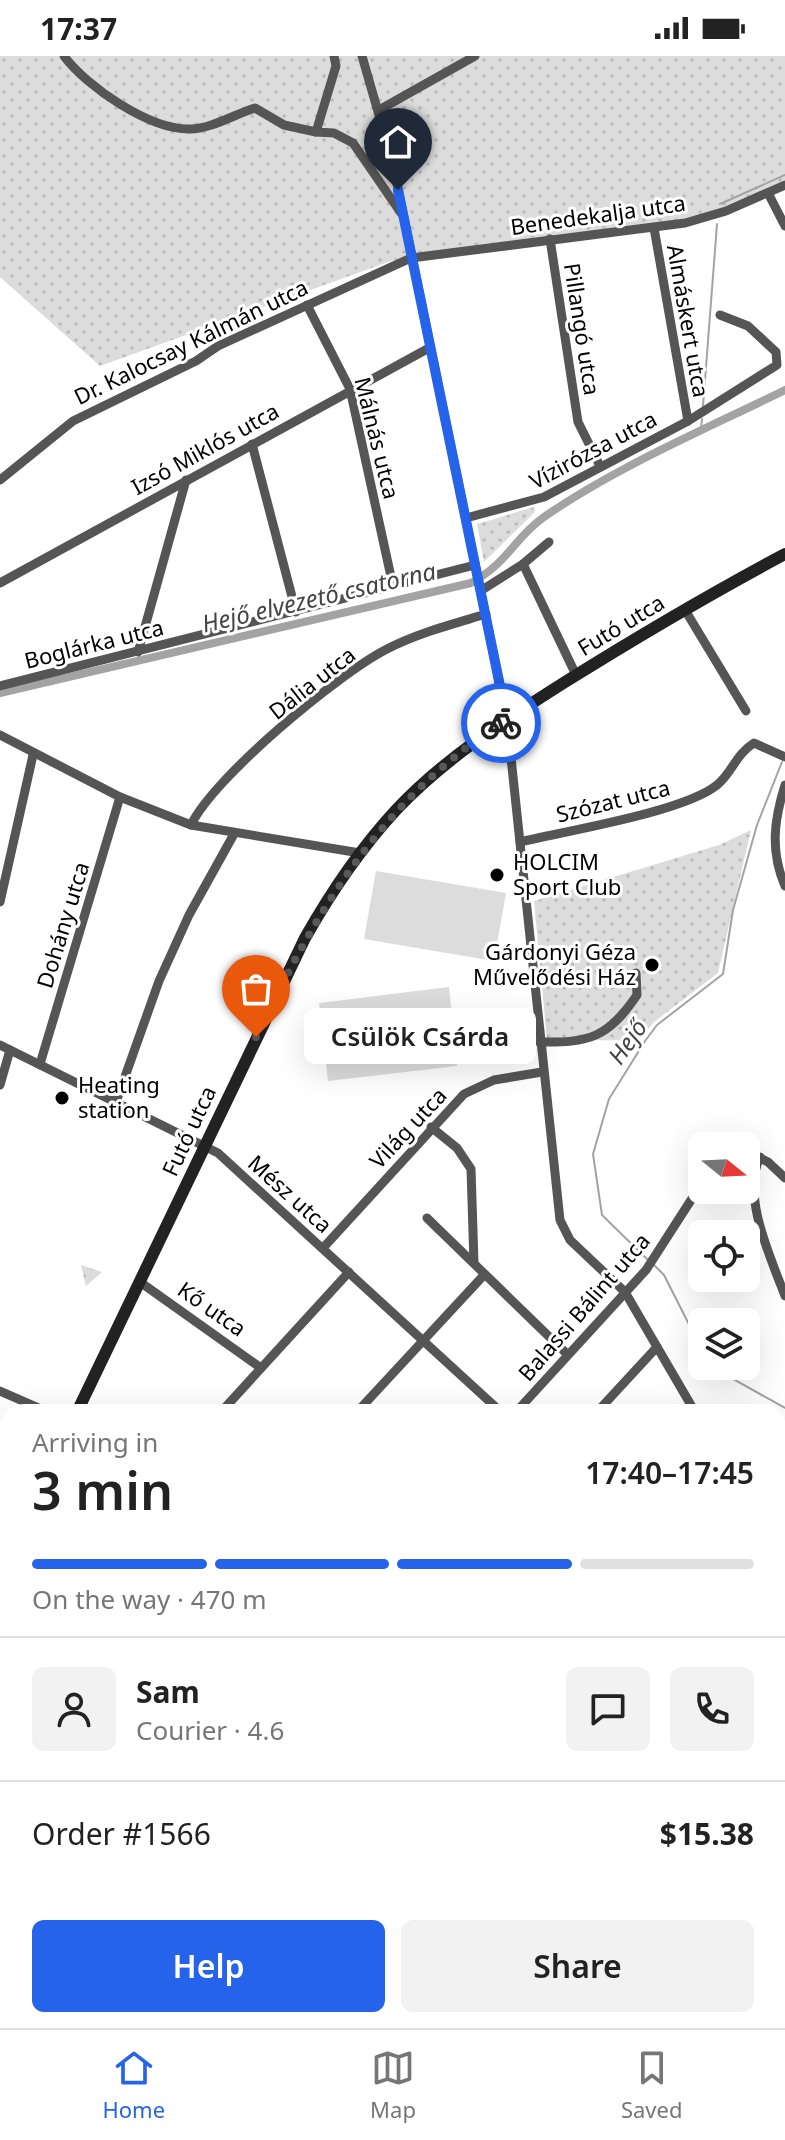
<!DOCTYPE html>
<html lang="en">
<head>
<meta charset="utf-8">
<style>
  :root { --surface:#fff; --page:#f2f2f2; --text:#222; --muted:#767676; --line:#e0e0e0; --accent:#2563eb }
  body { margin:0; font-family:"Noto Sans",sans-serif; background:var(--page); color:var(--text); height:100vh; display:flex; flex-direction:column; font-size:30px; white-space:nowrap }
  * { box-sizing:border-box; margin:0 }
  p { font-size:26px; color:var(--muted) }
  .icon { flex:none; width:44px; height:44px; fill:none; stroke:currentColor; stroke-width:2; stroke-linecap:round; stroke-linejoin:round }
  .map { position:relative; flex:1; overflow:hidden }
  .drawer { position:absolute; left:0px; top:1348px; width:786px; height:624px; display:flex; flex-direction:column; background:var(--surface); border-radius:24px 24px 0 0; box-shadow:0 8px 32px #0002 }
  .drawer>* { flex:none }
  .needle { width:52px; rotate:108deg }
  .buttons { position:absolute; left:688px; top:1076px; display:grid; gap:16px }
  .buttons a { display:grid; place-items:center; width:72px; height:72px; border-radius:12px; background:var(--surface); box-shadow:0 8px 32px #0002; font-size:40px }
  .pin { position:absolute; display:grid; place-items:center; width:68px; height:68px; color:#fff; margin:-82px -34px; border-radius:50% 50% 50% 0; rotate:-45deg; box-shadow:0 0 8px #0007 }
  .pin .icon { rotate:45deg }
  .courier { position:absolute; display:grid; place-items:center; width:80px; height:80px; margin:-40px; border:6px solid #2563eb; border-radius:50%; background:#fff; color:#222; box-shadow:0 2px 10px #0007 }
  .bubble { position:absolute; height:56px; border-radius:12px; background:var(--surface); box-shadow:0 8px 32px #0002; font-size:26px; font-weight:600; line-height:56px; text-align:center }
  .head em { font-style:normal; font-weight:600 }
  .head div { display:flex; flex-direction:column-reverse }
  .head { display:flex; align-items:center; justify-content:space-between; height:136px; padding:0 32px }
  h1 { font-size:52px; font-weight:600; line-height:60px }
  .bar { display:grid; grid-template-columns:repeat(4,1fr); gap:12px 8px; align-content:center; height:96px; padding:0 32px }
  .bar i { height:10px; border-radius:6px; background:var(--line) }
  .bar .current { background:var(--accent) }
  .bar p { grid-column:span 4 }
  .line { display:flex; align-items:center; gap:20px; padding:0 32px; border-top:2px solid var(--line) }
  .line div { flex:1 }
  .round { display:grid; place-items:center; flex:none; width:84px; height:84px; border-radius:12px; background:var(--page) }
  .primary-button { display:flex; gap:16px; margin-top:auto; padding:16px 32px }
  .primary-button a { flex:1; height:92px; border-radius:12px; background:var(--accent); color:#fff; font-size:32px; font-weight:600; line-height:92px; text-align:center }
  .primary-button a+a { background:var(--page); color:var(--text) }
  .status { display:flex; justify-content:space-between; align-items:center; height:56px; padding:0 40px; background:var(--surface); direction:ltr }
  .status svg { height:22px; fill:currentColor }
  .tab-bar { display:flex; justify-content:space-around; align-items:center; height:112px; border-top:2px solid var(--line); background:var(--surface); font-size:22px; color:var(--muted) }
  .tab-bar a { display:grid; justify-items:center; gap:4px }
  .tab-bar .current { color:var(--accent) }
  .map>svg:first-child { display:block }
  .grass { fill:#dcdcdc }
  .park { fill:url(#park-dots) }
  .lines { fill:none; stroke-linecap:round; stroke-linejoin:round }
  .stream { stroke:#a3a3a3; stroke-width:2 }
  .canal { stroke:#a3a3a3; stroke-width:8 }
  .primary-casing { stroke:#dbdbdb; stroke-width:18 }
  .minor { stroke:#555; stroke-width:9 }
  .secondary { stroke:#222; stroke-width:12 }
  .primary { stroke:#000; stroke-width:14 }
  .rail { stroke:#000; stroke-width:2; stroke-dasharray:12 4 2 4; stroke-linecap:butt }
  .done { stroke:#595959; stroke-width:8; stroke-dasharray:0 14.4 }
  .route { stroke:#2563eb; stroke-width:10 }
  .poi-dot { fill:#000; stroke:#fff; stroke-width:3 }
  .labels { text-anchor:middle; stroke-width:6; stroke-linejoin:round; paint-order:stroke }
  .street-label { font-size:22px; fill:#000; stroke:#fff }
  .poi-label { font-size:22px; fill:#000; stroke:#fff; text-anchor:start }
  .water-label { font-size:24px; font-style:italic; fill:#444; stroke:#fff }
</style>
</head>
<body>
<div class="status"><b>17:37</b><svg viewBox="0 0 49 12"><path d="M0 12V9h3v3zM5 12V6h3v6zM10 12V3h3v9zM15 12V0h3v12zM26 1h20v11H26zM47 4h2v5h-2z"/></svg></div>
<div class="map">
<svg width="785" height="1972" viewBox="0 0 785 1972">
  <defs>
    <pattern id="park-dots" width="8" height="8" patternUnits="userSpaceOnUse" patternTransform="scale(2)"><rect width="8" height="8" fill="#dcdcdc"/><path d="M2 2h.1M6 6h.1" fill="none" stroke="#bbb" stroke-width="1.8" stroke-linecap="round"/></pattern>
  </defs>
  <rect width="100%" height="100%" fill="#fff"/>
  <g class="grass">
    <polygon points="376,815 506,837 494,905 364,883"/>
    <polygon points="449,931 457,1010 328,1025 319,947"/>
    <polygon points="785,1950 785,1972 644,1972 695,1964 778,1964 778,1951"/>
  </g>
  <g class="park">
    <path d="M 0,0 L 785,0 L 785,125 C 765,134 744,145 723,152 C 614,185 497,177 388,206 L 100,310 L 0,221 Z"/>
    <polygon points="534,451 535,456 484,506 477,468"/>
    <polygon points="751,774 718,917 654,966 638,985 547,983 534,845 719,789"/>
    <polygon points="81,1209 102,1216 86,1230"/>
  </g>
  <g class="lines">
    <g class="stream">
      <polyline points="720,148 785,119"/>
      <polyline points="703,350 717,168"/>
      <polyline points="701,372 702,363"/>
      <polyline points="649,1205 602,1159 593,1098 609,1043 645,985 657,969 723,918 733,854 757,769 782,706"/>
      <polyline points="654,1209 664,1219 702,1294"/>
      <polyline points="710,1310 785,1352"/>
      <polyline points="772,1972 785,1964"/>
    </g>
    <path class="canal" d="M 0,637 L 471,527 C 508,507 514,482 544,461 C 616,411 706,373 785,334"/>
    <defs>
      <g id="primary">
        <polyline points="0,1471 8,1465"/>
        <polyline points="778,1481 785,1481"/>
        <polyline points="0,1498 8,1498"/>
      </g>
    </defs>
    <use href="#primary" class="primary-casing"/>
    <g class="minor">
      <path d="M 64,0 C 87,31 150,74 190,73 C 211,73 235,58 255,52 L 284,69 L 316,76"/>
      <polyline points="334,0 336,10 316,76 334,77 353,87 401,157"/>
      <polyline points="362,0 393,108 507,664 560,1164 570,1184 625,1236 695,1356"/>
      <polyline points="379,54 475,0"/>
      <polyline points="768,137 785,170"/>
      <polyline points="654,172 688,365"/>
      <polyline points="550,183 578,366 600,410"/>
      <polyline points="307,249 350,333 393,530"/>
      <polyline points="252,388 296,556"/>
      <polyline points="0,424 73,365 196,305 218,290 411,202 685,167 726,155 785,129"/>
      <polyline points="466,462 544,441 688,365 777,309 776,296 748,270 720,259"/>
      <polyline points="523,508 576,619"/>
      <polyline points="0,527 429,292"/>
      <polyline points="482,534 523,508 549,486"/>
      <polyline points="685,554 746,655"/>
      <polyline points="138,596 186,424"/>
      <polyline points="0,630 475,509"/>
      <polyline points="0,679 120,741 191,769 360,797"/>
      <path d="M 785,729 C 774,764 770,795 785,830"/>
      <path d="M 191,769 C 214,721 338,618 387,593 C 418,577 453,568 486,558"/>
      <path d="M 520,786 C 565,775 684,756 717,729 C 732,717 736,698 754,687 L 785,701"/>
      <polyline points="0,846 33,699"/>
      <path d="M 539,986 C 589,987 608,982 637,939 L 636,917"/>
      <polyline points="0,989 218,1097 501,1356"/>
      <polyline points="40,1008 120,741"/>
      <polyline points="0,1029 10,994"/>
      <polyline points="116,1046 159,925 189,859 234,778"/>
      <polyline points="431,1071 457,1092 471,1113 474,1207"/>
      <polyline points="746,1095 768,1106 785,1122"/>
      <path d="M 760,1101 C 741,1140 771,1202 785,1240"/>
      <polyline points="427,1162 567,1298"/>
      <polyline points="323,1192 464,1038 494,1024 542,1016"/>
      <polyline points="140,1226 261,1312"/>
      <polyline points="0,1335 48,1356"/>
      <polyline points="221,1356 349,1216"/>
      <polyline points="357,1356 484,1219"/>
      <polyline points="516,1356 646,1214 702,1127"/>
      <polyline points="597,1356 657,1291"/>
      <polyline points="0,1549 8,1556"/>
      <polyline points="778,1580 785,1569"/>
      <polyline points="778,1667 785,1676"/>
      <polyline points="778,1749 785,1744"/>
      <polyline points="778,1796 785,1791"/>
      <polyline points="778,1931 785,1929"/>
      <polyline points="485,1964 494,1972"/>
      <polyline points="571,1964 591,1970 619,1964"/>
    </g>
    <path class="secondary" d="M 77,1356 L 305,882 C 331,836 360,793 396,754 C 445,702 505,664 565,626 C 637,581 710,538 785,498"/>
    <use href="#primary" class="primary"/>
    <g class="rail">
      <polyline points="0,1928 8,1935"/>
      <polyline points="41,1964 51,1972"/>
    </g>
  </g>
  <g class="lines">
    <path class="done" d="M 256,981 C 317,854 380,746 501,667"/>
    <polyline class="route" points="398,134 507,664 501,667"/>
  </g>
  <g class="poi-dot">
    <circle cx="497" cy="819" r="8"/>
    <circle cx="652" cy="909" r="8"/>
    <circle cx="62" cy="1042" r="8"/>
  </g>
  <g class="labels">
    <g class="street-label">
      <text transform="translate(598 159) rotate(-8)" y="8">Benedekalja utca</text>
      <text transform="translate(688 265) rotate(80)" y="8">Almáskert utca</text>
      <text transform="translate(582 273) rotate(81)" y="8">Pillangó utca</text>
      <text transform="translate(191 286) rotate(-26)" y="8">Dr. Kalocsay Kálmán utca</text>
      <text transform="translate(377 382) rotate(76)" y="8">Málnás utca</text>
      <text transform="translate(205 393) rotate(-29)" y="8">Izsó Miklós utca</text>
      <text transform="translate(593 394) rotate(-28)" y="8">Vízirózsa utca</text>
      <text transform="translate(621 569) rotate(-31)" y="8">Futó utca</text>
      <text transform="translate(94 588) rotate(-14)" y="8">Boglárka utca</text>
      <text transform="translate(312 627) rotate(-38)" y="8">Dália utca</text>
      <text transform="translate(613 745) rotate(-14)" y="8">Szózat utca</text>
      <text transform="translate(63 869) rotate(-73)" y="8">Dohány utca</text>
      <text transform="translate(408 1072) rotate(-47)" y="8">Világ utca</text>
      <text transform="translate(189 1075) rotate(-65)" y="8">Futó utca</text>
      <text transform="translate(290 1138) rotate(42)" y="8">Mész utca</text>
      <text transform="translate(584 1251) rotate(-49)" y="8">Balassi Bálint utca</text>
      <text transform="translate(212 1253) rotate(35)" y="8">Kő utca</text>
    </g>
    <g class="poi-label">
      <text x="513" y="814">HOLCIM<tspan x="513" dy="25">Sport Club</tspan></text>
      <text x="636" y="904" text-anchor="end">Gárdonyi Géza<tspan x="636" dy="25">Művelődési Ház</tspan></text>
      <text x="78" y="1037">Heating<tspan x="78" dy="25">station</tspan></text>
    </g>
    <g class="water-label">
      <text transform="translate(319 542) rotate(-13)" y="8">Hejő elvezető csatorna</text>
      <text transform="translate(628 986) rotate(-55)" y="8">Hejő</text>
    </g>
  </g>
</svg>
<div class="buttons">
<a><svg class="needle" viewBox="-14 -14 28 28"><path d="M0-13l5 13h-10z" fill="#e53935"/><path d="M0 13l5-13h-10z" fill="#767676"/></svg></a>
<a><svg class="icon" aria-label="locate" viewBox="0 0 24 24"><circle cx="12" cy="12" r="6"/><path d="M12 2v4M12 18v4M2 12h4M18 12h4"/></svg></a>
<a><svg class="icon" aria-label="layers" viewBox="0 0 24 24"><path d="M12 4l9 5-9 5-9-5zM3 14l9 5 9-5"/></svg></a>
</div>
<div class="pin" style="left:256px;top:981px;background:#ea580c"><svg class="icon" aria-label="bag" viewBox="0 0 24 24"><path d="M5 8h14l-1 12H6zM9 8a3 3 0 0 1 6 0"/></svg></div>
<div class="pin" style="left:398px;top:134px;background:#1f2937"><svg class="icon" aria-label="home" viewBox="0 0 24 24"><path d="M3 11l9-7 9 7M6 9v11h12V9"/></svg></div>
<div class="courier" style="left:501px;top:667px"><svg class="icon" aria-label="bike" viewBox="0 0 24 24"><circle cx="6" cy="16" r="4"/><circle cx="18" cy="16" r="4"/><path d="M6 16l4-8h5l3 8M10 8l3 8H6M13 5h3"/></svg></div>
<div class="bubble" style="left:304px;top:952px;width:232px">Csülök Csárda</div>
<section class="drawer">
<div class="head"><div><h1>3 min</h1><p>Arriving in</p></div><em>17:40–17:45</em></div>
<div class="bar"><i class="current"></i><i class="current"></i><i class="current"></i><i></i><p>On the way · 470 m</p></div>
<div class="line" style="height:144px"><a class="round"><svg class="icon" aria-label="person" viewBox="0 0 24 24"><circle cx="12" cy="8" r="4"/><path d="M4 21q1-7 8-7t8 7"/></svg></a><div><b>Sam</b><p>Courier · 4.6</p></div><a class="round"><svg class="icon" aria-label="chat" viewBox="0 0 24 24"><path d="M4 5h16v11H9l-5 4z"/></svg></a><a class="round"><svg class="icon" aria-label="phone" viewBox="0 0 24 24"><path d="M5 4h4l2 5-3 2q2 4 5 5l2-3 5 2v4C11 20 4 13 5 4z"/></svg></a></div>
<div class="line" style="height:104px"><div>Order #1566</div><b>$15.38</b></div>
<div class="primary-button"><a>Help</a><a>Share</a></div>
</section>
</div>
<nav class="tab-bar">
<a class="current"><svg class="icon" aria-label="home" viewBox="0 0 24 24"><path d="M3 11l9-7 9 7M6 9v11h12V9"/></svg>Home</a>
<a><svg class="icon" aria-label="map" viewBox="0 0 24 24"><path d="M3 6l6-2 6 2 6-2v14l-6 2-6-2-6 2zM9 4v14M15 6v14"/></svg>Map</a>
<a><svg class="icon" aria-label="saved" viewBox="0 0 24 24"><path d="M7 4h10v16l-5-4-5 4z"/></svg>Saved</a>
</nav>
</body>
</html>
